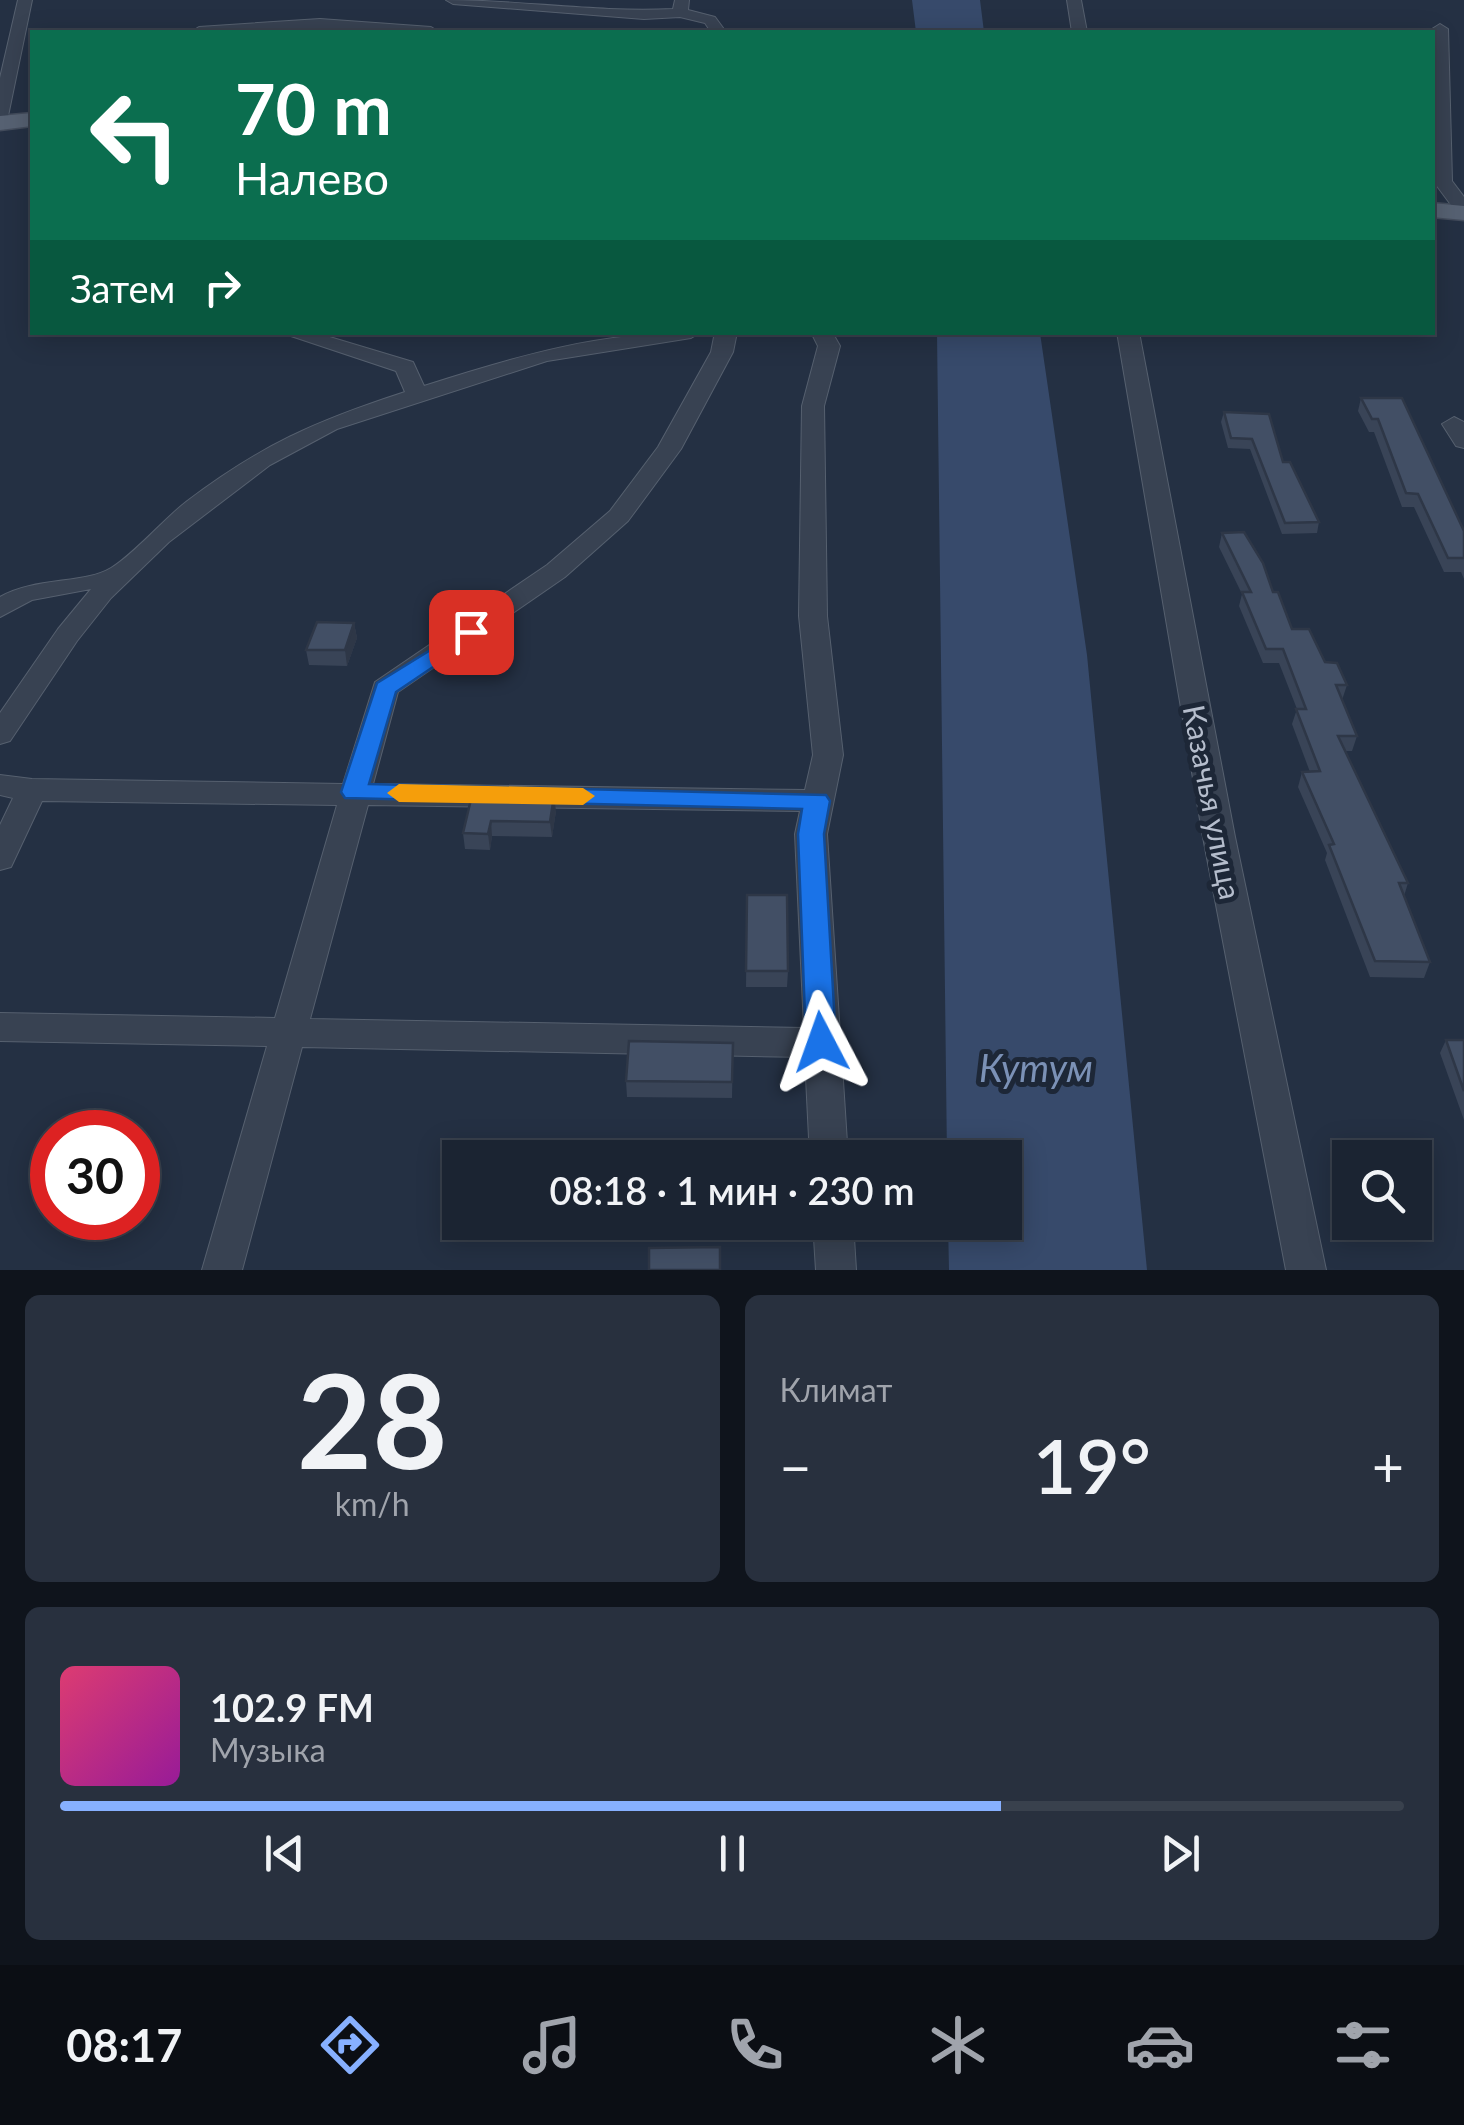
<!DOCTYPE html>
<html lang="ru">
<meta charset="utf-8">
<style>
body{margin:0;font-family:Lato,sans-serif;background:#28303e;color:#f1f3f6;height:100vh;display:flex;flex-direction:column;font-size:38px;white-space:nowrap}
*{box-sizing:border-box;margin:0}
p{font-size:32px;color:#a0a4ac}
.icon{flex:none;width:55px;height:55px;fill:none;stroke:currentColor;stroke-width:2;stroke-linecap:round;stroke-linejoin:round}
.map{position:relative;height:1270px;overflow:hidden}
.panel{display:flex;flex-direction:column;gap:25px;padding:25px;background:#0f141c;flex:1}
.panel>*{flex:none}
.top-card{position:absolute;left:30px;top:30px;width:1405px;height:305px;border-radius:0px;box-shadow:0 5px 25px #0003,0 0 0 2px #39414d;background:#0b6e4f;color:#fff;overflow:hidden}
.tools{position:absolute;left:1332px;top:1140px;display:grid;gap:20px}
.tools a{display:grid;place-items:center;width:100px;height:100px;border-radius:0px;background:#1b2432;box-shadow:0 5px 25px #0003,0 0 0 2px #39414d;font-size:50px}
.speed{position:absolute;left:30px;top:1110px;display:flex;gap:20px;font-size:50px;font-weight:700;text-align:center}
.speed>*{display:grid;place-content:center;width:130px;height:130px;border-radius:50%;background:#1b2432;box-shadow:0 5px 25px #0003,0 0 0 2px #39414d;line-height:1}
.speed .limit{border:15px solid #d22;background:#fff;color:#111}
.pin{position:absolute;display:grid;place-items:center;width:85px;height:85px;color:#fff;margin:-42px;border-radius:20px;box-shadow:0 5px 15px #0006}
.me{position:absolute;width:110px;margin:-55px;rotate:356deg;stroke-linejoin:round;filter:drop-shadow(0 0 8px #0008)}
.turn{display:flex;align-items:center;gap:35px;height:210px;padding:0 40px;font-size:45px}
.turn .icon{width:130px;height:130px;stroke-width:2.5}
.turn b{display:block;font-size:70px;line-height:85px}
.then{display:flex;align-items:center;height:95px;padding:0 40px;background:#0003;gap:20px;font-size:38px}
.big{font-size:75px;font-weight:600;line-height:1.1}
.panel .tile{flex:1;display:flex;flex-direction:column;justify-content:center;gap:15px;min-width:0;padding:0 35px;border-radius:15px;background:#28303e}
.panel .dial{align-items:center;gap:0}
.dial b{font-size:130px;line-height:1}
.song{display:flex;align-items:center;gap:30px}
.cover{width:120px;height:120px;border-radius:15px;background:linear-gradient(135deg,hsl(340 70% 55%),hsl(300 70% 35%))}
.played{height:10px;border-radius:5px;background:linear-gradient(90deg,#87b0ff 70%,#39414d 70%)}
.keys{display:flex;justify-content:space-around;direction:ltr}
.heat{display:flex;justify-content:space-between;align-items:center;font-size:55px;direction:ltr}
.panel .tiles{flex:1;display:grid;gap:25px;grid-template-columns:1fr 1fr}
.tile:last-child{grid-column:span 2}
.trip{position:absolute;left:442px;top:1140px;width:580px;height:100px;border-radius:0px;background:#1b2432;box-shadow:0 5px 25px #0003,0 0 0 2px #39414d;font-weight:600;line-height:100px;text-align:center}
.menu{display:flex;height:160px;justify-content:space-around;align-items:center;background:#0b0e14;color:#a0a4ac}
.menu .icon{width:70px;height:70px}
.menu .active{color:#87b0ff}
.menu b{font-size:45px;color:#f1f3f6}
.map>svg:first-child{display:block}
.water{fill:#374a6b}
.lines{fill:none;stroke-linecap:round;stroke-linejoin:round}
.minor-casing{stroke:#56606f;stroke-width:2}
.major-casing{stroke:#424b5b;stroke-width:3}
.minor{fill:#384252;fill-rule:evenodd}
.major{fill:#566172;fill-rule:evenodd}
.wall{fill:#394457}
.shaded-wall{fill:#2e3747}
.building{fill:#424f65;stroke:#2e3747;stroke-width:2.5}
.route{fill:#1a73e8;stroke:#114b97;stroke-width:2.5}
.slow{fill:#f59e0b}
.labels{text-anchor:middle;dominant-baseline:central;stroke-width:10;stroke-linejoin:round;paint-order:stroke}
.street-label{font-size:30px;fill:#b5bdcc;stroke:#1d2737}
.near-water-label{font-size:38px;font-style:italic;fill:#7b91b6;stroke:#1d2737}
</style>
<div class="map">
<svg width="1464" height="1270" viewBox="0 0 1464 1270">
<rect width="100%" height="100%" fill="#243043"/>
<path class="water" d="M 912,0 L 980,0 L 984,32 L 916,32 Z
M 937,333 L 1040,333 L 1087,655 L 1147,1270 L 949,1270 L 948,1223 L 1005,1222 L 1005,1158 L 947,1157 Z"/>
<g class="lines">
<defs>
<path id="minor" d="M 18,0 L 32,0 L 8,116 L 0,121 L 0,78 Z
M 446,0 C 521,0 598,13 673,9 L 675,0 L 689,0 L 688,10 L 715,17 L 726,32 L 711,32 L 705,23 L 680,17 L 644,19 L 453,4 Z
M 1067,0 L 1081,0 L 1087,32 L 1072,32 Z
M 320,19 L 431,27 L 439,32 L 320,29 L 191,32 L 199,27 Z
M 1440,24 L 1448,29 L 1452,181 L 1464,197 L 1464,215 L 1457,213 L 1434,182 L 1432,29 Z
M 279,332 L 313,332 L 413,362 L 424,386 C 521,355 599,332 701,332 L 691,338 L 547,361 L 337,429 L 270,465 L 169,542 L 111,598 L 77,641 L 10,741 L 0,744 L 0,713 L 58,629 L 91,589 L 32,600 L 0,617 L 0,597 C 34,577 85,584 111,568 C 132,556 164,519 186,502 C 261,445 316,421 405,392 L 396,371 Z
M 715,332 L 737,332 L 733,352 L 681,449 L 628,521 L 565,577 L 398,692 L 373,784 L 805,790 L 813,755 L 799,616 L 802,406 L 818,346 L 811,332 L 832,332 L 840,346 L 824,406 L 827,616 L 843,755 L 827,834 L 848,1158 L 810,1158 L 805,1057 L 302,1047 L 242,1270 L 202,1270 L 267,1046 L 0,1041 L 0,1013 L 275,1018 L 337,805 L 42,801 L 11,867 L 0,870 L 0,825 L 13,798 L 0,795 L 0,775 L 32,779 L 343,784 L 375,682 L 547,565 L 610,511 L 658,447 L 711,352 ZM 368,805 L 800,811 L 795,834 L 804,1028 L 310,1019 Z
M 1117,332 L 1139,332 L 1235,837 L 1326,1270 L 1286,1270 L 1203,837 Z
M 1454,417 L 1464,422 L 1464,448 L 1456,446 L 1442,424 Z
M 813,1222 L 853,1222 L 856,1270 L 816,1270 Z"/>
<path id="major" d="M 32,113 L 32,126 L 0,130 L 0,116 Z
M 1432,203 L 1464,206 L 1464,220 L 1432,217 Z"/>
</defs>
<use href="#minor" class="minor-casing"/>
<use href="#major" class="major-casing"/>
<use href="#minor" class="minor"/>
<use href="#major" class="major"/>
</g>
<path class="wall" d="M 1361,398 L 1464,531 L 1464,579 L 1461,572 L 1444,572 L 1414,507 L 1402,507 L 1374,432 L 1369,432 L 1358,411 Z
M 1224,412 L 1283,462 L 1319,522 L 1317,533 L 1282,534 L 1250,449 L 1228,448 L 1221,422 Z
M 1222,533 L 1273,592 L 1292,629 L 1347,685 L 1342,700 L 1357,736 L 1352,751 L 1345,751 L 1408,883 L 1404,896 L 1430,962 L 1424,978 L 1370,977 L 1325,860 L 1327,853 L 1298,787 L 1302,772 L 1310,772 L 1292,724 L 1297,709 L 1279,663 L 1263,663 L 1239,606 L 1242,594 L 1219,547 Z
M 354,623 L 357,638 L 347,666 L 309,665 L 306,650 Z
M 472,795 L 556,811 L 552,837 L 492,836 L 490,850 L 465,849 L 463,833 Z
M 747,895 L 788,971 L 787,987 L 746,987 Z
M 1446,1040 L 1464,1040 L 1464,1120 L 1440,1053 Z
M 733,1043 L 732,1098 L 627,1097 L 626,1081 Z"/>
<path class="shaded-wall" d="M 354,623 L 357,638 L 347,666 L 345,650 Z
M 554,796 L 556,811 L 552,837 L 550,822 Z
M 491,821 L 492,836 L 490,850 L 488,834 Z"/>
<path class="building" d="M 1361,398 L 1402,398 L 1464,531 L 1464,558 L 1448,558 L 1418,494 L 1406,493 L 1378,419 L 1372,419 Z
M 1224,412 L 1269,414 L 1283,462 L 1290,462 L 1319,522 L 1285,523 L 1252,439 L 1231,438 Z
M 1244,532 L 1263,563 L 1273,592 L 1278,592 L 1292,629 L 1309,629 L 1325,662 L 1337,663 L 1347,685 L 1336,685 L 1357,736 L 1338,736 L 1408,883 L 1399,883 L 1430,962 L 1375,961 L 1329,845 L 1334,844 L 1302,772 L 1320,771 L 1296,709 L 1306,709 L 1283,649 L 1266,649 L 1242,592 L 1251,592 L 1222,533 Z
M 317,622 L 354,623 L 345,650 L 306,650 Z
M 472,795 L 554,796 L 550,822 L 491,821 L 488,834 L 463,833 Z
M 747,895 L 787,895 L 788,971 L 746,971 Z
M 1446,1040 L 1464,1040 L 1464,1091 Z
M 629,1041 L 733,1043 L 732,1082 L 626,1081 Z
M 720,1247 L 720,1270 L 649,1270 L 649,1248 Z"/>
<path class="route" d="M 471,625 L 483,632 L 479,636 L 396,692 L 369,784 L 826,795 L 830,801 L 824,834 L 836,1042 L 832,1051 L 821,1054 L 811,1051 L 806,1042 L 798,834 L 802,809 L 345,798 L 341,792 L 377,683 Z"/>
<path class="slow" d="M 399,784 L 583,788 L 595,796 L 583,805 L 399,802 L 387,793 Z"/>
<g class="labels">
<g class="street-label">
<text transform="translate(1213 802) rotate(79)">Казачья улица</text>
</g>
<g class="near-water-label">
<text x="1036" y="1067">Кутум</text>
</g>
</g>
</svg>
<div class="tools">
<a><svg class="icon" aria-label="search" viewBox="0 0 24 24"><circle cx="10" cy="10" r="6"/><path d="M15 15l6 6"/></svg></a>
</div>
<div class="speed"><div class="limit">30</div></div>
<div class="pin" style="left:471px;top:632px;background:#d93025"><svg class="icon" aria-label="arrive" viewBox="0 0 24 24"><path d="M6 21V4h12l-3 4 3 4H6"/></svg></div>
<svg class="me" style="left:821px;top:1042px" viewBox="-20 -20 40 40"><path d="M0-17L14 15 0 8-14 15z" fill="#1a73e8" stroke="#fff" stroke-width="4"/></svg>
<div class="trip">08:18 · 1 мин · 230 m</div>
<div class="top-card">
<div class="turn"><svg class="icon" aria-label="left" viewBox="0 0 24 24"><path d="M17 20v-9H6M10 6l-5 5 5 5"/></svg><div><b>70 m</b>Налево</div></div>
<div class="then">Затем<svg class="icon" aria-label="right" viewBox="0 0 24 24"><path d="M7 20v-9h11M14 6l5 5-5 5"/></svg></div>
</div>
</div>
<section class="panel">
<div class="tiles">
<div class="tile dial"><b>28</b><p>km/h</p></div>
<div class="tile"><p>Климат</p>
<div class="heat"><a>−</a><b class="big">19°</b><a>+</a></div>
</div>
<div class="tile">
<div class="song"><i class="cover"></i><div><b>102.9 FM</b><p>Музыка</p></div></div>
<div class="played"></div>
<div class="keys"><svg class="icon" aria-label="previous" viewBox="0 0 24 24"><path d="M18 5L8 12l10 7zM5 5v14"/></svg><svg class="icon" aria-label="pause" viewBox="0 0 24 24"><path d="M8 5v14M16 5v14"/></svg><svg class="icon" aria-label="next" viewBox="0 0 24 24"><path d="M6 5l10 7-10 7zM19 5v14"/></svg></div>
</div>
</div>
</section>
<nav class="menu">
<b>08:17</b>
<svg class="icon active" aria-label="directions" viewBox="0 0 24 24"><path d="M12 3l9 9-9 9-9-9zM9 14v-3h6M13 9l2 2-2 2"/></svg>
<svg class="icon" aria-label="music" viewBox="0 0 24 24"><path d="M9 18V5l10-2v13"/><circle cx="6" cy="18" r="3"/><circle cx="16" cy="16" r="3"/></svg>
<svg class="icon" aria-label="phone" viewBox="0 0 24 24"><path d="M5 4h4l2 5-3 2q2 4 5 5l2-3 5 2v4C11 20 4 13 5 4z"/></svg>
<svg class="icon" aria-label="climate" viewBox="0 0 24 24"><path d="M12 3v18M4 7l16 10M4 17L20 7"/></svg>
<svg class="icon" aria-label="car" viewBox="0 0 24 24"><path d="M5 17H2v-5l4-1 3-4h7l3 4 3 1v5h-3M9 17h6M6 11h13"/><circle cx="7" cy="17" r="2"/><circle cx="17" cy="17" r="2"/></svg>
<svg class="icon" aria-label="filters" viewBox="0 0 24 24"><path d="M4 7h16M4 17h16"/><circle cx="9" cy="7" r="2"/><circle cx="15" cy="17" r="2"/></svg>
</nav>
